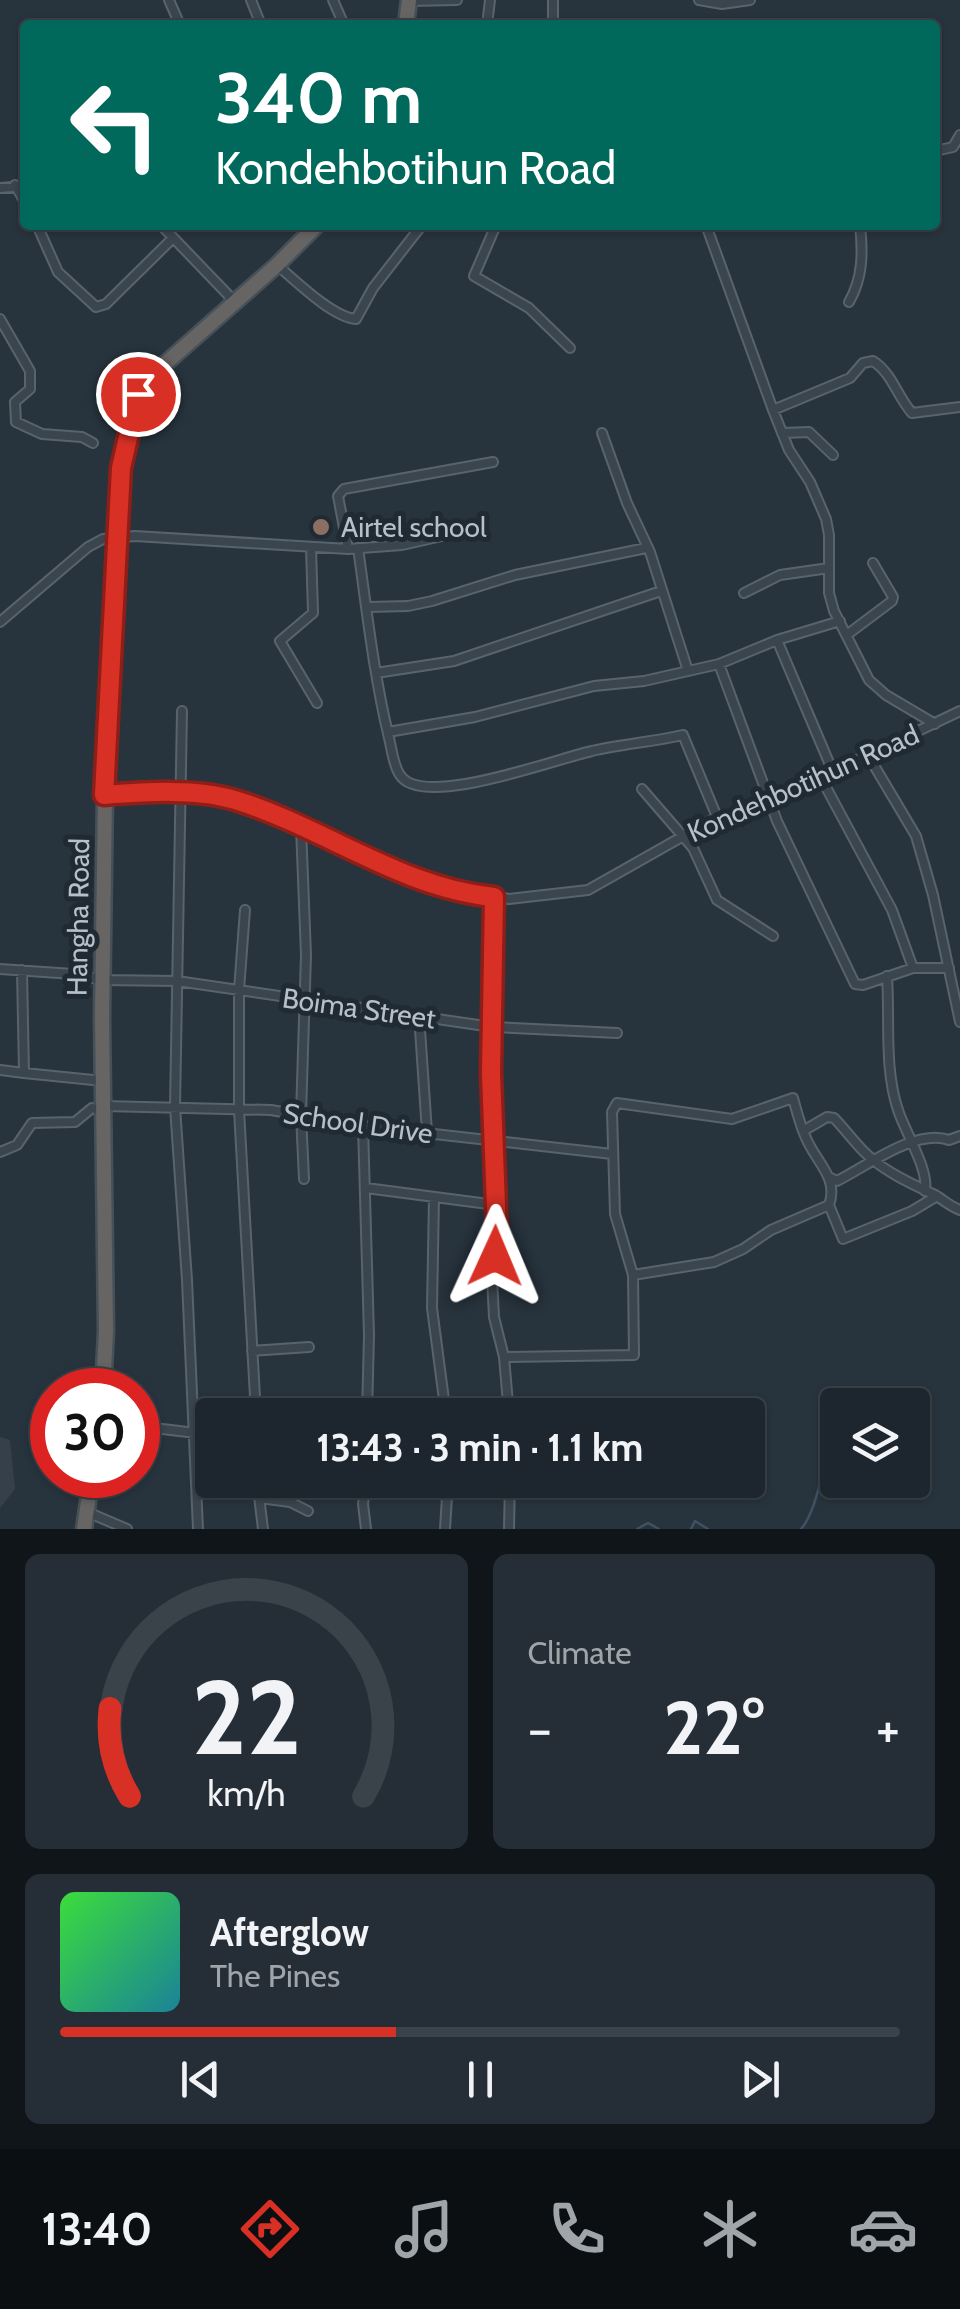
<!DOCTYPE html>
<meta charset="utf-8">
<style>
body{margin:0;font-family:Cabin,sans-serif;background:#252e36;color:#f1f3f6;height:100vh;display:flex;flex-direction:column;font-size:38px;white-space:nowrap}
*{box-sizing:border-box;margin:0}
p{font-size:32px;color:#a0a5aa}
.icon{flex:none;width:55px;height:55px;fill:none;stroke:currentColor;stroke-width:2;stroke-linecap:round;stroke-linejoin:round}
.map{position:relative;height:1529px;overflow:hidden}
.details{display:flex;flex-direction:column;gap:25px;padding:25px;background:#101519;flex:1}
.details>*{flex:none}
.hud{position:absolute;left:20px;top:20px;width:920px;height:210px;border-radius:10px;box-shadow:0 2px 8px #0004,0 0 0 2px #3b434a;background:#00695c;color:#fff;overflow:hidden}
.buttons{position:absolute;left:820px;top:1388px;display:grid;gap:20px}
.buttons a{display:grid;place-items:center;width:110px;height:110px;border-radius:10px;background:#1d262e;box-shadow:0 2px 8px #0004,0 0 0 2px #3b434a;font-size:50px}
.speed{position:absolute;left:30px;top:1368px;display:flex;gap:20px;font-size:50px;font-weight:700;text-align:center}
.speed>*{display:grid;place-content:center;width:130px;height:130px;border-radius:50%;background:#1d262e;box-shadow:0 2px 8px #0004,0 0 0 2px #3b434a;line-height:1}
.speed .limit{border:15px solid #d22;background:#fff;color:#111}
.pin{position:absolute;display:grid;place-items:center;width:85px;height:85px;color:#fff;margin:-42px;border:5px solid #fff;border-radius:50%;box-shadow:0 2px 10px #0007}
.me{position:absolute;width:110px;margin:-55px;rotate:1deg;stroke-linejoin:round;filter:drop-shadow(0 0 8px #0008)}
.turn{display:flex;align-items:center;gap:35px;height:210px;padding:0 30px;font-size:45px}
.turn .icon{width:130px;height:130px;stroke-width:2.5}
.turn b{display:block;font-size:70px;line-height:85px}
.big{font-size:75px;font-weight:700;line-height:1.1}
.details .widget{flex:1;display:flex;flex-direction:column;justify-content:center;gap:15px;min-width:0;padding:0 35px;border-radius:15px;background:#252e36}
.details .dial{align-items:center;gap:0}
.dial svg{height:260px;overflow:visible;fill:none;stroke:#3b434a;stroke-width:7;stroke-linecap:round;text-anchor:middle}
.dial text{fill:#f1f3f6;stroke:none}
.song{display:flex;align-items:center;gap:30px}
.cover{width:120px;height:120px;border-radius:15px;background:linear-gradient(135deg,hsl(120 70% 55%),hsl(190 70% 35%))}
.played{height:10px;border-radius:5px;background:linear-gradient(90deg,#d93025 40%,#3b434a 40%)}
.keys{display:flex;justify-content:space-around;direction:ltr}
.heat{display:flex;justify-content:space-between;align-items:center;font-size:55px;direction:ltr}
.details .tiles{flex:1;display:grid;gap:25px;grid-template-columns:1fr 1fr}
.widget:last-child{grid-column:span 2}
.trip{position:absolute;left:195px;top:1398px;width:570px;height:100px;border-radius:10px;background:#1d262e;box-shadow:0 2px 8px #0004,0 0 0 2px #3b434a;font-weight:700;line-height:100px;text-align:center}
.tab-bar{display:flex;height:160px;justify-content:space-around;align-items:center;background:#0c0f12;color:#a0a5aa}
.tab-bar .icon{width:70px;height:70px}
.tab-bar .selected{color:#d93025}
.tab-bar b{font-size:45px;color:#f1f3f6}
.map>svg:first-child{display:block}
.airport{fill:#35404a}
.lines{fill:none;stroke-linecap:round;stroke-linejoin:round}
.stream{stroke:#3f5264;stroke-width:2.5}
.minor-casing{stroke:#59636b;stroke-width:12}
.trunk-casing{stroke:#465058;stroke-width:19}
.minor{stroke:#3b454d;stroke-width:8}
.trunk{stroke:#666563;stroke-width:14}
.route-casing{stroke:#8d1f18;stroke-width:25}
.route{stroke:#d93025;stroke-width:18}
.education-dot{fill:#8d6e63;stroke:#202a32;stroke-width:4}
.labels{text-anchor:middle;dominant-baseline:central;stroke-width:10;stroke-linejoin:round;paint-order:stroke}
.poi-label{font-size:28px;fill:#b7c0c8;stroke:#202a32;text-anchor:start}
.street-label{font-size:28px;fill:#b7c0c8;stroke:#202a32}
</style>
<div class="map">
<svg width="960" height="1529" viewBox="0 0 960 1529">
<rect width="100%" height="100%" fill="#27333d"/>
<path class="airport" d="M 0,1437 L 10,1440 L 15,1489 L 0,1508 Z"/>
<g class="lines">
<path class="stream" d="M 637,1529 L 648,1523 L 659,1529
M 691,1529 L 695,1521 L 708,1529
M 801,1529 C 813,1515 819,1487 824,1468 L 838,1460"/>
<defs>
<path id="minor" d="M 169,0 L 180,25
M 251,0 L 261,25
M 333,0 L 344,25
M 553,0 L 553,25
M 699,0 L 722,4 L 750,0
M 409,1 L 457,0
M 487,25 L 490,0
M 935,151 L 953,147 L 960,135
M 15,185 L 25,202
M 0,188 L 25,186
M 37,225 L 58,272 L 96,307 L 106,304 L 173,238
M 161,225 L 235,302
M 496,225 L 474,276 L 529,308 L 570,348
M 706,225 L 773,410 L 789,450 L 810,482 L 826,519 L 829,535 L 829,593 L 834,611 L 869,680 L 886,695 L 935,724
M 277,265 C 296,281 332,317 356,319 L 373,288 L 422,225
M 849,302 C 863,278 863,252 860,225
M 0,319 L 30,371 L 30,389 L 15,402 L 16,422 L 42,434 L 82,437 L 93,443
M 773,410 L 850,378 L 863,363 L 873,361 C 892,373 897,396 912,413 L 960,407
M 602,433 L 627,503 L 650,552 L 688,671
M 782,433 L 809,432 L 833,455
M 311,547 L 313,613 L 280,641 L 317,703
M 358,548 C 367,612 374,676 389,738 C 392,750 393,765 400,775 C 422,810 558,758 592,751 C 622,744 652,742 683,735 L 717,817
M 348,549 L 338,496 L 344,489 L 493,462
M 744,593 L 780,575 L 829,568
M 368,607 L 408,606 L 432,601 L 515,575 L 646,548
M 0,622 L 88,547 L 103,539 L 135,536 L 348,549 L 402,545 L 464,531
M 848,634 L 892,601 L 893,597 L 873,563
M 777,640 L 833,772
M 719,664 L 777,821 L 855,984 L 863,985 L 913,968 L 949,968
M 376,673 L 454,661 L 661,591
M 182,711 L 175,1107 L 187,1280 L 198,1529
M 388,732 L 475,717 L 594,686 L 644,681 L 719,664 L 777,640 L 840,621
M 869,757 L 916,836 L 933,895 L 960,1022
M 821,778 L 892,910 L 913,968
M 642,789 L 693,848 L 717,900 L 773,936
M 105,795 L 181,793 L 236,800 L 441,887 L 509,899 L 588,890 L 717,817 L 746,813 L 960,711
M 301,827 L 306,955 L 301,1115 L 304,1179
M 494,897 L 491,1073 L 497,1233 L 492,1278 L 494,1317 L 504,1357 L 509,1415
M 245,910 L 239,990 L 239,1110 L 256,1415
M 0,969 L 73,974 L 103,980 L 177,981 L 492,1027 L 617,1033
M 887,976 C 890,1019 884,1069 898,1110 C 905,1132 929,1169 925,1191
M 419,1015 L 427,1132
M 0,1070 L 24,1073 L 22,970
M 24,1073 L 103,1081
M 104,1106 L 271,1110 L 363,1126 L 612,1154
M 363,1126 L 369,1335 L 367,1415
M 803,1131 L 827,1117 L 834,1118 C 847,1131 858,1148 872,1159 C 890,1174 912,1184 933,1194 C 943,1199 949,1206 960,1210
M 0,1152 L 17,1145 L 32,1123 L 75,1122 L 92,1108 L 104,1111
M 829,1177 L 837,1181 C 867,1166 916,1128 949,1140 L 960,1136
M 366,1188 L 496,1205
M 434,1197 L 432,1308 L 446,1415
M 633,1275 L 714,1262 L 743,1249 L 771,1230 L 829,1205
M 252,1351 L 309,1347
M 504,1357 L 634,1355 L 633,1275 L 615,1214 L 612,1112 L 617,1103 L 732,1119 L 793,1098 C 797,1112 800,1125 806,1138 C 816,1162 839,1178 829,1205 L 843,1239 L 912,1211 L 937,1196
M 138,1426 L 212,1435
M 257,1480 L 263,1529
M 366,1480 L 363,1504 L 366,1529
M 260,1498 L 290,1502 L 308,1511
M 87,1512 L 127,1529
M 445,1529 L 448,1480
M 509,1529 L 510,1480"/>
<path id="trunk" d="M 406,25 L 409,0
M 103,1390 L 106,1331 L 102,1017 L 105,795 L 121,468 L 132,407 L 149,378 L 277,265 L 317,225
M 84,1529 L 92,1475"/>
</defs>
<use href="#minor" class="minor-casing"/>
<use href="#trunk" class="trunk-casing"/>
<use href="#minor" class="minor"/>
<use href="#trunk" class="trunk"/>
</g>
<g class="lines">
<defs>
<path id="route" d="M 138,394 L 121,468 L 104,795 C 144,792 197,788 235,800 C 323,827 401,888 494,897 L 491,1073 L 497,1233 L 495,1256"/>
</defs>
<use href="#route" class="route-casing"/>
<use href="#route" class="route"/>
</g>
<circle class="education-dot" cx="321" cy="527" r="10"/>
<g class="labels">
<g class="poi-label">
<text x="341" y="527">Airtel school</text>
</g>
<g class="street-label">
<text transform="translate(803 783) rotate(-24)">Kondehbotihun Road</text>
<text transform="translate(78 917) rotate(-89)">Hangha Road</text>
<text transform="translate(359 1008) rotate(8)">Boima Street</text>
<text transform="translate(358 1123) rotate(8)">School Drive</text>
</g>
</g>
</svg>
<div class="buttons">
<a><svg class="icon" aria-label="layers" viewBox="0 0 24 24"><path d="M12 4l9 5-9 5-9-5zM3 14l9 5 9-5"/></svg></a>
</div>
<div class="speed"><div class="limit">30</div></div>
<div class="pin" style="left:138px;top:394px;background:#d93025"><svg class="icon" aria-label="arrive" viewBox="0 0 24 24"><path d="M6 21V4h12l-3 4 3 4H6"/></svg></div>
<svg class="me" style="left:495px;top:1256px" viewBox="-20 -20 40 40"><path d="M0-17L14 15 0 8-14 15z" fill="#d93025" stroke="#fff" stroke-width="4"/></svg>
<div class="trip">13:43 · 3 min · 1.1 km</div>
<div class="hud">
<div class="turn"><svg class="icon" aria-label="left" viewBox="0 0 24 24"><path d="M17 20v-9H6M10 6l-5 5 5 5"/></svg><div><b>340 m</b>Kondehbotihun Road</div></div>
</div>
</div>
<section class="details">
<div class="tiles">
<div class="widget dial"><svg viewBox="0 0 100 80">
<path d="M14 69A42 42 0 1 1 86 69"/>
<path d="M14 69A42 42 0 0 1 8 42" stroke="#d93025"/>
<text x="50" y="56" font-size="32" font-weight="700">22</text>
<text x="50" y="72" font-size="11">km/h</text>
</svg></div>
<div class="widget"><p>Climate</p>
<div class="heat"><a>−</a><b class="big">22°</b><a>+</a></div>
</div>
<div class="widget">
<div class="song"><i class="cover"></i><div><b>Afterglow</b><p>The Pines</p></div></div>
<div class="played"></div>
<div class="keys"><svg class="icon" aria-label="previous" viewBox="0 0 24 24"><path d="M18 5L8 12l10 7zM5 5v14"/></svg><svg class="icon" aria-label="pause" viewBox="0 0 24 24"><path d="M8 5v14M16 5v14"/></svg><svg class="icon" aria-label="next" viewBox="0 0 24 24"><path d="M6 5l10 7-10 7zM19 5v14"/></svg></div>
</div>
</div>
</section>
<nav class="tab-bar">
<b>13:40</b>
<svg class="icon selected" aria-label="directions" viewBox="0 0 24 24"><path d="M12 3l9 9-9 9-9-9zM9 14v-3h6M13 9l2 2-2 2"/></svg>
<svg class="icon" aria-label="music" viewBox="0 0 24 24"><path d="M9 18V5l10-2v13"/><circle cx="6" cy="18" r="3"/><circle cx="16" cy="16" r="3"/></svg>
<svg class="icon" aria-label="phone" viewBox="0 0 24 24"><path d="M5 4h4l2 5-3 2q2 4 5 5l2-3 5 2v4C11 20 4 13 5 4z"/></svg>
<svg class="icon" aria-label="climate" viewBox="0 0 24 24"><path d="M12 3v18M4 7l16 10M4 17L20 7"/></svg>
<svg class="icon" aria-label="car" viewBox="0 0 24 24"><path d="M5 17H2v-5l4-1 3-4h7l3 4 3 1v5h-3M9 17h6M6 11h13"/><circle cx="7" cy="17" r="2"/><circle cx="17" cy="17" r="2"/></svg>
</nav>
